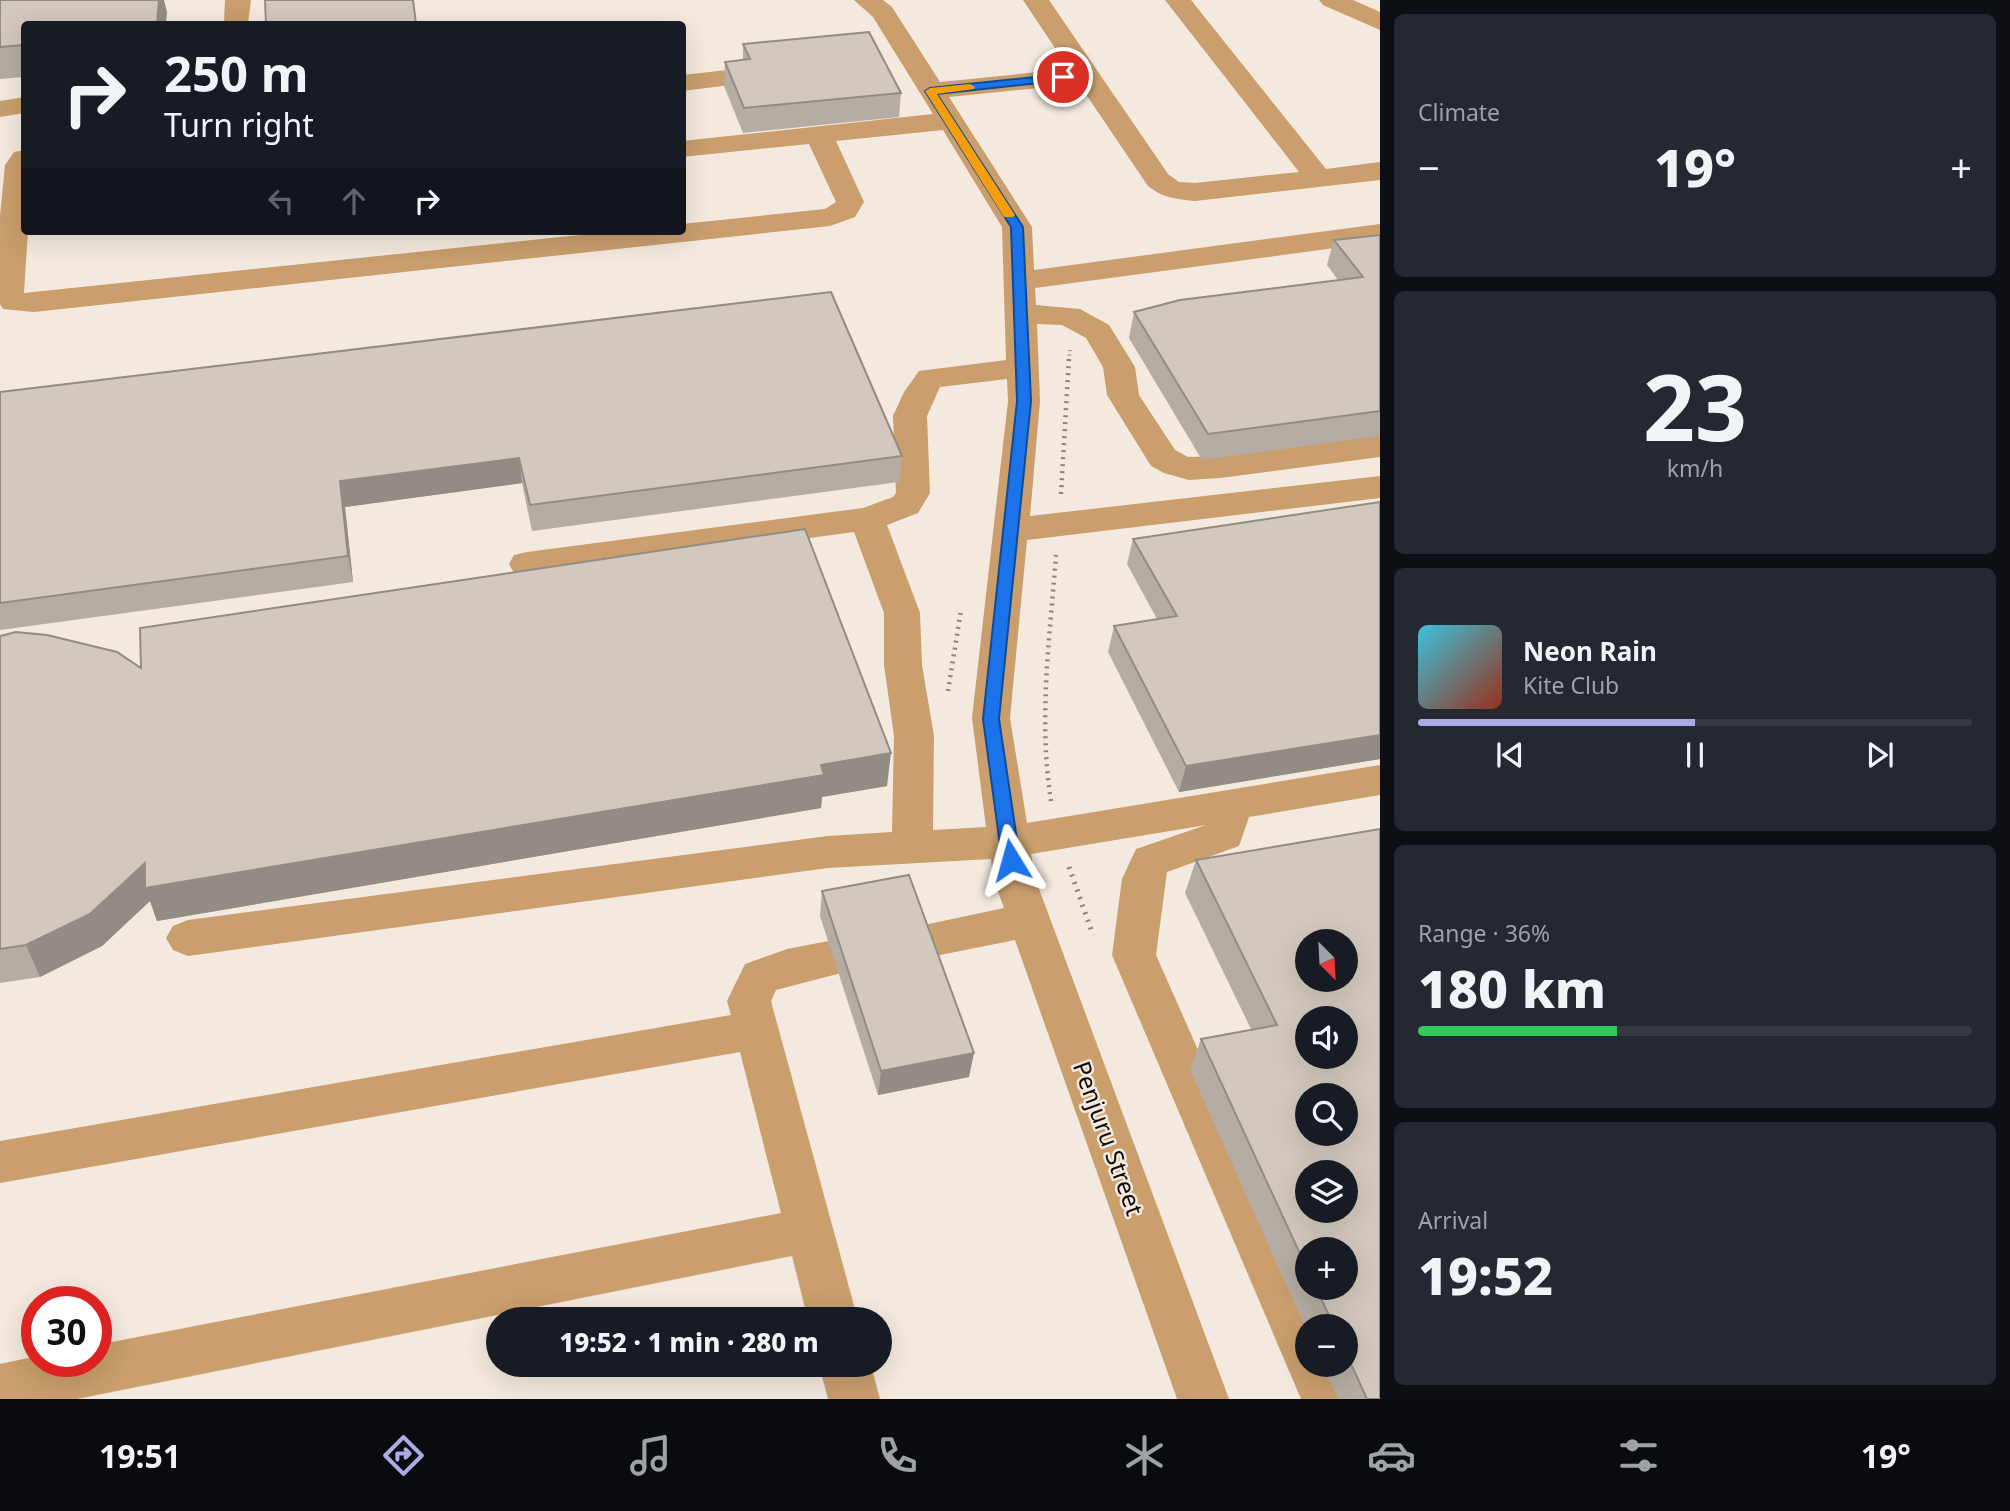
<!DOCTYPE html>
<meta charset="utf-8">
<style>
body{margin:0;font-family:"Noto Sans",sans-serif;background:#242831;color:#f1f3f6;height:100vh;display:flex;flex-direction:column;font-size:26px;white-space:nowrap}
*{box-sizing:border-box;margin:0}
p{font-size:23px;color:#9ea1a6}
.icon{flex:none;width:38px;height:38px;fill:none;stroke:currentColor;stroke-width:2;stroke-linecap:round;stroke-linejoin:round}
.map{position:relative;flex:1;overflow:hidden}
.details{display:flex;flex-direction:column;gap:14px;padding:14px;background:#0d0f14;width:630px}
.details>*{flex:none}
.guide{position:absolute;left:21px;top:21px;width:665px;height:214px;border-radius:7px;box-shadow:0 7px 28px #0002;background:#171b24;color:#f1f3f6;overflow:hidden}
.needle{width:46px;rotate:156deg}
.controls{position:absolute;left:1295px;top:929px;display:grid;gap:14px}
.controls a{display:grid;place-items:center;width:63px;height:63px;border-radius:50%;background:#171b24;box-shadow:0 7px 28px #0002;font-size:35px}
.speed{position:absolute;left:21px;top:1286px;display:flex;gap:14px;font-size:35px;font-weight:700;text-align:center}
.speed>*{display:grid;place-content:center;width:91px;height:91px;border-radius:50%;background:#171b24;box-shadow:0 7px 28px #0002;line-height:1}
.speed .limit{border:10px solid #d22;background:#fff;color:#111}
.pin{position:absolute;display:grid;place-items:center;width:60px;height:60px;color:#fff;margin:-30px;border:4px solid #fff;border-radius:50%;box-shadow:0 2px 7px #0007}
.me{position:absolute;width:77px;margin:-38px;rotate:352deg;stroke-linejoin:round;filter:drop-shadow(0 0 5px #0008)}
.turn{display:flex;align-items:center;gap:24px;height:147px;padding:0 28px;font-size:32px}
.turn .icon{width:91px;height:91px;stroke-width:2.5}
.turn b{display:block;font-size:49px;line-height:60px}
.lanes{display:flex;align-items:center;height:66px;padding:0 28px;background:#0003;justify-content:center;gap:35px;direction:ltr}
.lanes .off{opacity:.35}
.big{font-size:52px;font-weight:800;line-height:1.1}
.details .widget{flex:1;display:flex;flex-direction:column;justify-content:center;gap:10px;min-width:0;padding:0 24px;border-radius:10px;background:#242831}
.details .dial{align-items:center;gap:0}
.dial b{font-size:91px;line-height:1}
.song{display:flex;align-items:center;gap:21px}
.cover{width:84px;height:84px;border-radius:10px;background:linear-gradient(135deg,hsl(190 70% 55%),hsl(10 70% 35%))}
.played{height:7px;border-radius:4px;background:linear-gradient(90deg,#aaace3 50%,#363941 50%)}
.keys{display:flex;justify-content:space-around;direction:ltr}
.heat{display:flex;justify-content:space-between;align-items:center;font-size:38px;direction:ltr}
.charge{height:10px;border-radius:5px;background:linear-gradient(90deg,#34c759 36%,#363941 0)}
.trip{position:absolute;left:486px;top:1307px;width:406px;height:70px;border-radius:35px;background:#171b24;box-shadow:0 7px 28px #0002;font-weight:800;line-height:70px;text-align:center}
.tabs{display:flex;height:112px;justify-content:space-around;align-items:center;background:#090b0e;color:#9ea1a6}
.tabs .icon{width:49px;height:49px}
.tabs .current{color:#aaace3}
.tabs b{font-size:32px;color:#f1f3f6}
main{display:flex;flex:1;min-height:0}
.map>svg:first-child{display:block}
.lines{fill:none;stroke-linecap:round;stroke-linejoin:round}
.path-far2{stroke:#8b857d;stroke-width:3.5;stroke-dasharray:1 3.5;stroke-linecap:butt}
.path-far1{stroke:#8b857d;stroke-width:4.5;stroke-dasharray:2 5;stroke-linecap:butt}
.path{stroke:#8b857d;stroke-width:5;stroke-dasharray:2 6;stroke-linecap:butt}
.minor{fill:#ca9e6d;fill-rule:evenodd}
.wall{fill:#b5aca3;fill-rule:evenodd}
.shaded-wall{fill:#938c84}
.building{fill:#d2c8bd;stroke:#938c84;stroke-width:2;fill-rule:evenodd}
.route{fill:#1a73e8;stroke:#114b97;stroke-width:2}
.slow{fill:#f59e0b}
.labels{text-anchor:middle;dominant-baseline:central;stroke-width:5;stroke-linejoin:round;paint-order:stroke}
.near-street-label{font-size:24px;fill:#0e0b08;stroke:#f3e9de}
</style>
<main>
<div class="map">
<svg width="1380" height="1399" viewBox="0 0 1380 1399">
<rect width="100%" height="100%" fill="#f3e9de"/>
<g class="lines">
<path class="path-far2" d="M 1069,360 L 1070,349"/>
<path class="path-far1" d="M 1061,494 L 1069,358
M 948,691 L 961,610
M 1051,801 C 1038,719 1050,637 1056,555"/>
<path class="path" d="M 1069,867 L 1093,935"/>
<path class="minor" d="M 225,0 L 251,0 L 248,24 L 224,24 Z
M 854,0 L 883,0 L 892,7 L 940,82 L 1069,69 L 1023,0 L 1049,0 L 1168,174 L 1179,182 L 1195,183 L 1299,172 L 1165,0 L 1191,0 L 1326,169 L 1380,162 L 1380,180 L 1195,201 C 1176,199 1163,198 1148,186 L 1079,84 L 949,97 L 1032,227 L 1034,270 L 1380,224 L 1380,242 L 1035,288 L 1036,305 L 1080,309 L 1109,325 L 1135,367 L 1139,395 L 1175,450 L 1188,457 L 1220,456 L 1380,435 L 1380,457 L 1220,478 L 1189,480 L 1164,473 L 1151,466 L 1107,395 L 1103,367 L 1086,338 L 1062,325 L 1037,324 L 1040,401 L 1030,516 L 1380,476 L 1380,498 L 1027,540 L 1010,718 L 1027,823 L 1380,765 L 1380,795 L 1249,817 L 1239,846 L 1167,872 L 1156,955 L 1320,1326 L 1307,1326 L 1307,1365 L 1338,1365 L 1353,1399 L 1301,1399 L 1112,955 L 1122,879 L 1136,849 L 1206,825 L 1031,854 L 1035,878 L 1229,1399 L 1177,1399 L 1015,940 L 920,959 L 905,953 L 898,941 L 905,929 L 1004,908 L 993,878 L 991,859 L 828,868 L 188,956 L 173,950 L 166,938 L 173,926 L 188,920 L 828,836 L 892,832 L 894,736 L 884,665 L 884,613 L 854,532 L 527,576 L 514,573 L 509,564 L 514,555 L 527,552 L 863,508 L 893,497 L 896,493 L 893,416 L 904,392 L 919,371 L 1006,360 L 1002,227 L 943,130 L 836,141 L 864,202 L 855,217 L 830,226 L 34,312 L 3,309 L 0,304 L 0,216 L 5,165 L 14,152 L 24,150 L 24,231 L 28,231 L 24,293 L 618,231 L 682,231 L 682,224 L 825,209 L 836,202 L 809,144 L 682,157 L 682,141 L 933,114 L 873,17 ZM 1007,379 L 1008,401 L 972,718 L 986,827 L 933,830 L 934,736 L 922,665 L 920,613 L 887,525 L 918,513 L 930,493 L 927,416 L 940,387 Z
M 1319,0 L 1353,0 L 1380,12 L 1380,30 L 1323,5 Z
M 746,68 L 755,70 L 759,76 L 755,82 L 682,91 L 682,75 Z
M 24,97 L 24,113 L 0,117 L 0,101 Z
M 834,940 L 849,945 L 856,958 L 849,971 L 776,990 L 771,1001 L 858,1320 L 808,1320 L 792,1256 L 77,1399 L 0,1399 L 0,1364 L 37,1356 L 37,1362 L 96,1362 L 96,1345 L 781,1213 L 740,1052 L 0,1183 L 0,1141 L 731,1015 L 727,1001 L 745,964 L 787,949 Z
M 819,1365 L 871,1365 L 880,1399 L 828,1399 Z"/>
</g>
<path class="wall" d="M 0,0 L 167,12 L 24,24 L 24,77 L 0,79 Z
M 743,44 L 901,93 L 899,117 L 743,133 L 724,86 L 725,62 L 743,60 Z
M 1380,235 L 1380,436 L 1202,460 L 1129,338 L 1134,312 L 1338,280 L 1327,265 L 1334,240 Z
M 0,392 L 902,456 L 899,482 L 532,531 L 522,483 L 345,507 L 353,582 L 0,630 Z
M 1133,539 L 1380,759 L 1179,792 L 1108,652 L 1114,626 L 1157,619 L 1127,564 Z
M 0,636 L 141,668 L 887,786 L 822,797 L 821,808 L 157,921 L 150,901 L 102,946 L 40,977 L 0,983 Z
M 1380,829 L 1380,1399 L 1338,1399 L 1322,1365 L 1346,1365 L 1346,1326 L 1307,1326 L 1307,1331 L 1190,1070 L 1201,1039 L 1251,1029 L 1185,893 L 1196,860 ZM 1307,1250 L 1346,1288 L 1307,1288 Z
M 822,891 L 969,1077 L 878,1095 L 820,916 Z"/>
<path class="shaded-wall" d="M 159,0 L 164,0 L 167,12 L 166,24 L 157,24 Z
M 519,458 L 522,483 L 345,507 L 353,582 L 348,556 L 340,481 Z
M 1380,735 L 1380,759 L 1179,792 L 1186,766 Z
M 891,753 L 887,786 L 822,797 L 821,808 L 157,921 L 150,901 L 102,946 L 40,977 L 26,945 L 145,863 L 821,765 Z
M 974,1053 L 969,1077 L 878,1095 L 881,1071 Z"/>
<path class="building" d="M 0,0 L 159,0 L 157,24 L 24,24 L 24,45 L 0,47 Z
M 265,0 L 413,0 L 416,24 L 266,24 Z
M 869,32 L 901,93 L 744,108 L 725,62 L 750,59 L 743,44 Z
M 1380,235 L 1380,411 L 1208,434 L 1134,312 L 1180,300 L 1363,277 L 1334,240 Z
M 831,292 L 902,456 L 530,505 L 519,458 L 340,481 L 348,556 L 0,603 L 0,392 Z
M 1380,502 L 1380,735 L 1186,766 L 1114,626 L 1177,616 L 1133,539 Z
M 805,529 L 891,753 L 821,765 L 824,775 L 145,888 L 145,863 L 90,914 L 26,945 L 0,949 L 0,636 L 16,632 L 47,635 L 117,652 L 141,668 L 140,628 Z
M 1380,829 L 1380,1399 L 1367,1399 L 1346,1353 L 1346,1326 L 1334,1326 L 1316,1288 L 1346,1288 L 1346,1250 L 1307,1250 L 1307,1269 L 1201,1039 L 1277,1025 L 1196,860 ZM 1307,942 L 1346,942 L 1346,980 L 1307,980 ZM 1307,1018 L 1346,1018 L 1346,1057 L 1307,1057 ZM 1307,1096 L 1346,1096 L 1346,1134 L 1307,1134 ZM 1307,1172 L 1346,1172 L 1346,1211 L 1307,1211 Z
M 909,875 L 974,1053 L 881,1071 L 822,891 Z"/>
<path class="route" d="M 1063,74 L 1067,75 L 1067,80 L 937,94 L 1023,227 L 1031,401 L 999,719 L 1020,860 L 1017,865 L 1005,865 L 1002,860 L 983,719 L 1017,401 L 1011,227 L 925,91 L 930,88 Z"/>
<path class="slow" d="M 970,84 L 975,87 L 974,89 L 937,94 L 1015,215 L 1013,217 L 1004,217 L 925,91 L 930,88 Z"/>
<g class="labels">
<g class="near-street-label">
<text transform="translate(1109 1138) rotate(70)">Penjuru Street</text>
</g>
</g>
</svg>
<div class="controls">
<a><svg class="needle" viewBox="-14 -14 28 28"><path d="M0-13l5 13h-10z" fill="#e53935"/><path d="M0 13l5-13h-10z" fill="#9ea1a6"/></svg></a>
<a><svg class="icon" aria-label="sound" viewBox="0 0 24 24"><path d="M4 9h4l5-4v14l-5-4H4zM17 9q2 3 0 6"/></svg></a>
<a><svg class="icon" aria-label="search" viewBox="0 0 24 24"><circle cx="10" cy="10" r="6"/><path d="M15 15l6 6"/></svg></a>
<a><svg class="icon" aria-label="layers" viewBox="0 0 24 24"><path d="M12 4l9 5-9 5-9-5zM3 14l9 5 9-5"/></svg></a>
<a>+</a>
<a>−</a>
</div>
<div class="speed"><div class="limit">30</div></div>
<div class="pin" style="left:1063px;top:77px;background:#d93025"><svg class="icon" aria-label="arrive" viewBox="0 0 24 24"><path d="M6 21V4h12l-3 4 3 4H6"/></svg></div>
<svg class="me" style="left:1011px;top:860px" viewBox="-20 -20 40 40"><path d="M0-17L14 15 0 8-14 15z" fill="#1a73e8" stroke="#fff" stroke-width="4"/></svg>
<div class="trip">19:52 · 1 min · 280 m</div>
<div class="guide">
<div class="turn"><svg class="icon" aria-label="right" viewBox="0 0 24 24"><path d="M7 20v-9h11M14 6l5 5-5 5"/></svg><div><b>250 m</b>Turn right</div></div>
<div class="lanes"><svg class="icon off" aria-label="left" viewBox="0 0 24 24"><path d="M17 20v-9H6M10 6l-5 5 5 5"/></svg><svg class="icon off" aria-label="ahead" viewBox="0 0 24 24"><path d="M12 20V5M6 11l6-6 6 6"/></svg><svg class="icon" aria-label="right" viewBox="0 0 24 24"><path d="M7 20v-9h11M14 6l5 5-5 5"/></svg></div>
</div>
</div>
<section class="details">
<div class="widget"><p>Climate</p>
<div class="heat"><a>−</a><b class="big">19°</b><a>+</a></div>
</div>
<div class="widget dial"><b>23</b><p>km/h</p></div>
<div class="widget">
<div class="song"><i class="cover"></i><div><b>Neon Rain</b><p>Kite Club</p></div></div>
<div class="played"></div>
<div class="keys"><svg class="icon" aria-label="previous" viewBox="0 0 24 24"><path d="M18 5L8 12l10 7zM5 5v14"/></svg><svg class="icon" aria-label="pause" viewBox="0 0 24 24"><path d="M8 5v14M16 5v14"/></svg><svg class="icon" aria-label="next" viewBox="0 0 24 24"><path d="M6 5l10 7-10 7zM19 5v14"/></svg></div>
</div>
<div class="widget"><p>Range · 36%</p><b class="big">180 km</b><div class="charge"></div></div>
<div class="widget"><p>Arrival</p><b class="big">19:52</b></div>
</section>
</main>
<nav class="tabs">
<b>19:51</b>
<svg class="icon current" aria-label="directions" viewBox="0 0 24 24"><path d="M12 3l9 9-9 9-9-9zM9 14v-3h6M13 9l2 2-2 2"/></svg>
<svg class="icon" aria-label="music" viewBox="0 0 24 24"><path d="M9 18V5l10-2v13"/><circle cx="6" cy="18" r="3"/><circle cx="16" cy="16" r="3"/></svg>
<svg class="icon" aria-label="phone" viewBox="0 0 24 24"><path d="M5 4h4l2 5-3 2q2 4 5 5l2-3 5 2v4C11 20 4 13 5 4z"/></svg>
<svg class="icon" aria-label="climate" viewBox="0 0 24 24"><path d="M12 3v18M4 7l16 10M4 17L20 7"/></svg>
<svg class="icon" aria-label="car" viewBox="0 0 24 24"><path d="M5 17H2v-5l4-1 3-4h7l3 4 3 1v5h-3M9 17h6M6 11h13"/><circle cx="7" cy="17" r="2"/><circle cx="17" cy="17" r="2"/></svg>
<svg class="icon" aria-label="filters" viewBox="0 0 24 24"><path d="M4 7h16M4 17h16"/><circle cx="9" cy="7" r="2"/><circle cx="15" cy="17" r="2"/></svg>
<b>19°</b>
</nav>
